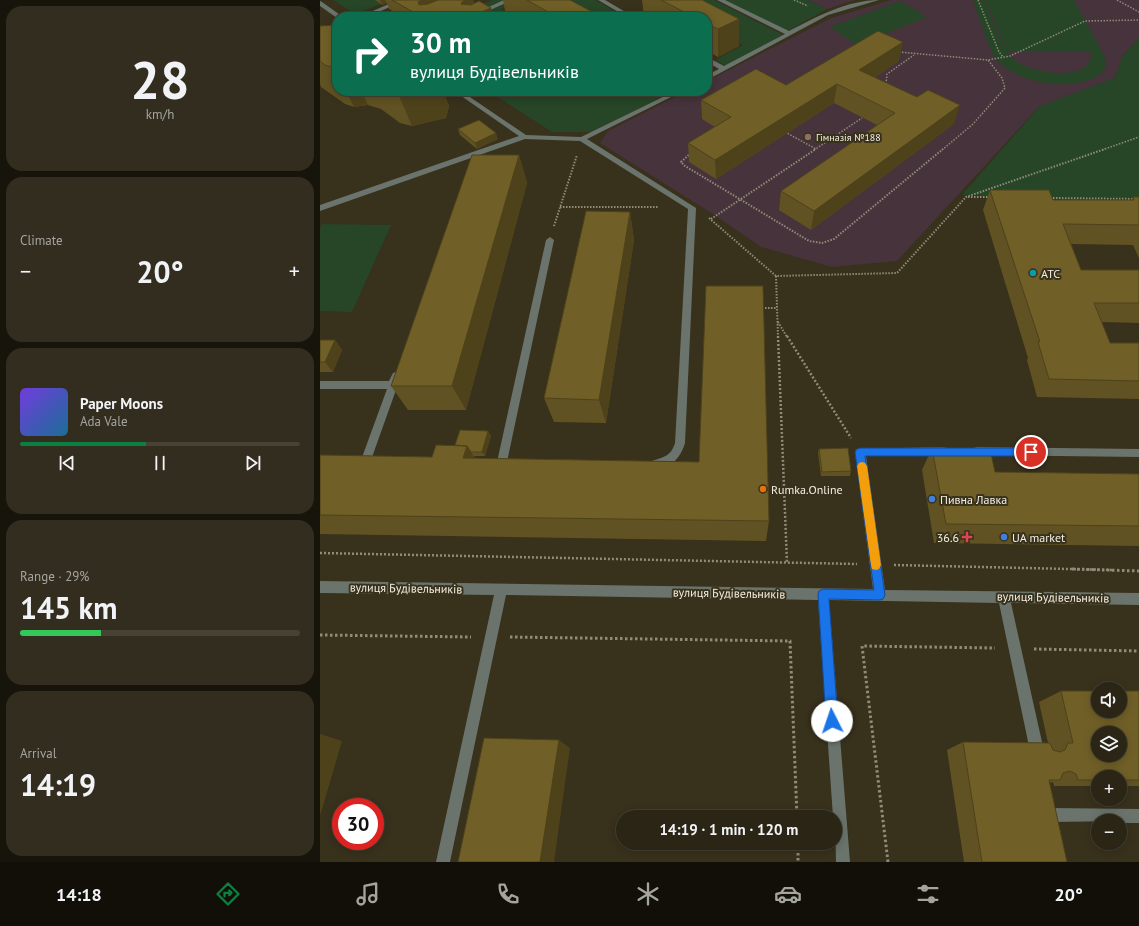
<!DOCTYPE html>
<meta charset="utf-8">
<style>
body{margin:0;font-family:"PT Sans",sans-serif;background:#322d1e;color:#f1f3f6;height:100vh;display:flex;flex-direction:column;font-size:15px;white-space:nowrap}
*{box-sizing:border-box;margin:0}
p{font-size:13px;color:#a5a5a0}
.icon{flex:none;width:22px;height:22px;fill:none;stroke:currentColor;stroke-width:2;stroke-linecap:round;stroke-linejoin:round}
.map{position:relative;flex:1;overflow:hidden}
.drawer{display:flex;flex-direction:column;gap:6px;padding:6px;background:#17140c;width:320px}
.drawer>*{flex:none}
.hud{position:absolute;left:12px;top:12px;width:380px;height:84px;border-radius:16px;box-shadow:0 2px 10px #0003,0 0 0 1px #464234;background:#0b6e4f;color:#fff;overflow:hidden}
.tools{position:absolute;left:771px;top:682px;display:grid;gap:8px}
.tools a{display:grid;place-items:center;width:36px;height:36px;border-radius:50%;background:#2a2515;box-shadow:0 2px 10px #0003,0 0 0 1px #464234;font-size:20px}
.speed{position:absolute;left:12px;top:798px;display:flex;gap:8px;font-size:20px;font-weight:700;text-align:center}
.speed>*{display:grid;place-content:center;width:52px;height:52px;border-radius:50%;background:#2a2515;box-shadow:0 2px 10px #0003,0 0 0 1px #464234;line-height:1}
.speed .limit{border:6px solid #d22;background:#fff;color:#111}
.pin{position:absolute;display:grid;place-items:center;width:34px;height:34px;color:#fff;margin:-17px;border:2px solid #fff;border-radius:50%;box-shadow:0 1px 4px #0007}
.me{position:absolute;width:44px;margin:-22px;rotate:356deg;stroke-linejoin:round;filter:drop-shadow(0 0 3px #0008)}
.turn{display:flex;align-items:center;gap:14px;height:84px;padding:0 12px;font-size:18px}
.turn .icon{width:52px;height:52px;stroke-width:2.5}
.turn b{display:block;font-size:28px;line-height:34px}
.big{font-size:30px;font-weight:600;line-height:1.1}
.drawer .widget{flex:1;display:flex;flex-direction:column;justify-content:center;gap:6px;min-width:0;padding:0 14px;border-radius:16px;background:#322d1e}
.drawer .dial{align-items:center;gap:0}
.dial b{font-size:52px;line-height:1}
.song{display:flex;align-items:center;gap:12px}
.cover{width:48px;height:48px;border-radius:6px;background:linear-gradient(135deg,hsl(260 70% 55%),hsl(200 70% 35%))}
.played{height:4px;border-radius:2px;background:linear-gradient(90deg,#0b8043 45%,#464234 45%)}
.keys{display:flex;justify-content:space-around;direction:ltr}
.heat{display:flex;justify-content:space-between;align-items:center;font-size:22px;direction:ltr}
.charge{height:6px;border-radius:3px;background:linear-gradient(90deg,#34c759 29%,#464234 0)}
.trip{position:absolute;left:296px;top:810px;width:226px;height:40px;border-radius:20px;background:#2a2515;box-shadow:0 2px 10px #0003,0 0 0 1px #464234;font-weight:600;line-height:40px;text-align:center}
.menu{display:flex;height:64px;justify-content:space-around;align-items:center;background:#110f08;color:#a5a5a0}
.menu .icon{width:28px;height:28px}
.menu .active{color:#0b8043}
.menu b{font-size:18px;color:#f1f3f6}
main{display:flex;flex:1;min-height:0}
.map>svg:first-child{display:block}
.education{fill:#46333b}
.green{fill:#264627}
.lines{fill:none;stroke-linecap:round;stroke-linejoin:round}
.path-far3{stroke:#908b7a;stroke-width:1.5;stroke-dasharray:1.5 1.5;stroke-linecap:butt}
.path-far2{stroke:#908b7a;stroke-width:2;stroke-dasharray:1.5 1.5;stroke-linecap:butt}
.path-far1{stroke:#908b7a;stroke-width:2.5;stroke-dasharray:2 2;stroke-linecap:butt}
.path{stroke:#908b7a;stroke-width:3;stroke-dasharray:2.5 2.5;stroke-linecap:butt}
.minor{fill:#6a746c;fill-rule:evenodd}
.wall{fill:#605222}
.shaded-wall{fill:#4e421b}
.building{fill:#705f27;stroke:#4e421b;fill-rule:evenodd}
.route{fill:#1a73e8;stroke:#114b97}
.slow{fill:#f59e0b}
.education-dot{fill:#8d6e63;stroke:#38311c;stroke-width:1.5}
.culture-dot{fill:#0f9aa8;stroke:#38311c;stroke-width:1.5}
.food-dot{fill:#e8710a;stroke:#38311c;stroke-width:1.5}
.shop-dot{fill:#3f7fe0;stroke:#38311c;stroke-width:1.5}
.health-dot{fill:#e0444e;stroke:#38311c;stroke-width:1.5}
.labels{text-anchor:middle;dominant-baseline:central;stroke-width:4;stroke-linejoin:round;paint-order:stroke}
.far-poi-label{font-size:10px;fill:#f3efe2;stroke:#38311c;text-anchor:start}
.poi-label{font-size:12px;fill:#f3efe2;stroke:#38311c;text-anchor:start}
.street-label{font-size:12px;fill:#f3efe2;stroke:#38311c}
</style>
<main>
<section class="drawer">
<div class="widget dial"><b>28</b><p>km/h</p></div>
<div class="widget"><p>Climate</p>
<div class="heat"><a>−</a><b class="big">20°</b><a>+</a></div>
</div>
<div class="widget">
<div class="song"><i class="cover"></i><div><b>Paper Moons</b><p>Ada Vale</p></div></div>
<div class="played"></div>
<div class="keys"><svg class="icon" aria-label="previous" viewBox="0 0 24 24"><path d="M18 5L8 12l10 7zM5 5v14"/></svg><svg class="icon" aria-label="pause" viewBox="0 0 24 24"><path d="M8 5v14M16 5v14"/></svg><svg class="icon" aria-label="next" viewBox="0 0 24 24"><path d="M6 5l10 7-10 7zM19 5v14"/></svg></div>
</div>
<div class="widget"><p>Range · 29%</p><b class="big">145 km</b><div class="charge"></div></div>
<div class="widget"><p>Arrival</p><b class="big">14:19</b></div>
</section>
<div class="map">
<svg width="819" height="862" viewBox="0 0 819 862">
<rect width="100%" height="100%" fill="#38311c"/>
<path class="education" d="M 488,0 L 535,0 L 507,9 Z
M 571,0 L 819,0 L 819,38 L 802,57 L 795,78 L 719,107 L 577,261 L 512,267 L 441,247 L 396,216 L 280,143 L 288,131 L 367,91 L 387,91 L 387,81 L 511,18 Z"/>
<path class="green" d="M 13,0 L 71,0 L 35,14 Z
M 172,0 L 202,0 L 181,9 L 193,17 L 166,17 L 152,9 Z
M 250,0 L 275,0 L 305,17 L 256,17 Z
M 338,0 L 394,0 L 463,35 L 406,66 L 395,60 L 423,45 L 387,26 L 387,17 Z
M 405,0 L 488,0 L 507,9 L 467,31 Z
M 653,0 L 665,0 C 671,15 681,47 692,58 C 707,73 773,85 771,52 L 687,52 L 666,0 L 754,0 L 786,59 C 786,61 786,65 785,68 C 783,74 774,78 768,80 C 740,90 698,82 677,60 C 670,53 657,12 653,0 Z
M 580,1 L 607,17 L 537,45 L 510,27 Z
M 819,38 L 819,203 L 642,195 L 720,106 L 795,78 L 802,57 Z
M 168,91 L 315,91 L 326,97 L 337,91 L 353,91 L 272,132 L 232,132 Z
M 2,224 L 71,225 L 32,312 L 0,311 L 0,228 Z"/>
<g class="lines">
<path class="path-far3" d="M 474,0 L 488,6
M 658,0 L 679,52 L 683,57
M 797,0 L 819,12
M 579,52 L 668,60 L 690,56 L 765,21 L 819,20
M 566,84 L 567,74 L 594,55
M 465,132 L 496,149
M 494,150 L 542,118
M 622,150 L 653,124 L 685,88 L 682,78 L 668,60
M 782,150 L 819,137"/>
<path class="path-far2" d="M 371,153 L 361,162 L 365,166 L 489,241 L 502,243 L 514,239 L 623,149
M 648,197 L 671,197
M 730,198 L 819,199
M 240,207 L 339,207
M 389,218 L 456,276 L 577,273 L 646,197 L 785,149
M 391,219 L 496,149
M 234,226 L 257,155
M 456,276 L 458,337
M 442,308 L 457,308
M 458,322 L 467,337"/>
<path class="path-far1" d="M 458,336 L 467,563
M 467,336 L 531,438
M 0,553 L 537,564
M 574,565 L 793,570"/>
<path class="path" d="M 752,569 L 819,571
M 0,635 L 151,637
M 190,637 L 470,641 L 477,817
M 714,649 L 819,651
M 478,843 L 478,862
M 568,862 L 542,646 L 675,648"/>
<path class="minor" d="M 78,0 L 86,0 L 47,17 L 39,17 Z
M 184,0 L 192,0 L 155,17 L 147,17 Z
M 278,0 L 285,0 L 314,17 L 307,17 Z
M 397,0 L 405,0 L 469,31 C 496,17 528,0 559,0 L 508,15 L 387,80 L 387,75 L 399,69 L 387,62 L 387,57 L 404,66 L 465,34 Z
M 0,1 L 2,2 L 23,17 L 17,18 L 0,6 Z
M 134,91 L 141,91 L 206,135 L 261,137 L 355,91 L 363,91 L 267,139 L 376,208 L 365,443 C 361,457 349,473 332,467 L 331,464 L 332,461 C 344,457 351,456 355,443 L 368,209 L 260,141 L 205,139 L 0,211 L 0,205 L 199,136 Z
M 230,237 L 234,240 L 187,462 L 186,465 L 182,466 L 178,465 L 177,462 L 226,240 Z
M 76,372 L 79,373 L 81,376 L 51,460 L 50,463 L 46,464 L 42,463 L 41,460 L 67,389 L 0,389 L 0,381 L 69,381 L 73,373 Z
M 623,447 L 627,448 L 628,451 L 627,454 L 623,455 L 546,456 L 565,590 L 819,593 L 819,605 L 691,603 L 724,751 L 722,756 L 717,758 L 712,756 L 710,751 L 679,603 L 509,600 L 530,862 L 516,862 L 515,817 L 513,817 L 498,600 L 186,595 L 130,862 L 116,862 L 174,595 L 0,593 L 0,581 L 553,589 L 535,452 L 536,449 Z
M 657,447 L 819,449 L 819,457 L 657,455 L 653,454 L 652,451 L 653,448 Z
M 732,808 L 819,809 L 819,823 L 800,823 L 800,821 L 732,822 L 727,820 L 725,815 L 727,810 Z"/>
</g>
<path class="wall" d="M 55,0 L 153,0 L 154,3 L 171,8 L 173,17 L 83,17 L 69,9 L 67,3 L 62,5 Z
M 183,0 L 250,0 L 282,17 L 196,17 L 185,11 Z
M 322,0 L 382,0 L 419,19 L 419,46 L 398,57 L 387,51 L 387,17 L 325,17 L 324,16 Z
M 17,25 L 17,91 L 123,91 L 129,106 L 126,118 L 92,126 L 80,123 L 61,109 L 48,105 L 34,107 L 25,104 L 1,87 L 0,84 L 0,26 Z
M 579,61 L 555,77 L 634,124 L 491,230 L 459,210 L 461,191 L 557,125 L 514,103 L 396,179 L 369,162 L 368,143 L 395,127 L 382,119 L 381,100 L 466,85 Z
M 138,129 L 178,139 L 157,149 L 140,135 Z
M 199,155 L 207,183 L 146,410 L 88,410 L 71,386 Z
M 670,190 L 733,200 L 811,200 L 813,197 L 819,197 L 819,258 L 813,245 L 751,244 L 761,270 L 819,270 L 819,323 L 782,322 L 790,343 L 819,343 L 819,399 L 717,397 L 707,360 L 708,358 L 663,210 Z
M 310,212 L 314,240 L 286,423 L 234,422 L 224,398 Z
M 0,340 L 15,340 L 22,350 L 13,372 L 0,372 Z
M 168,431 L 171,436 L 165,456 L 154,456 L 155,458 L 379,462 L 449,521 L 446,541 L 0,534 L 0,455 L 112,457 L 135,445 Z
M 612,448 L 675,472 L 819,474 L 819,546 L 614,543 L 602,470 Z
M 499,449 L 531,471 L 530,476 L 501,476 L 498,453 Z
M 741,691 L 819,691 L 819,786 L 800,786 L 800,777 L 778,777 L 778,786 L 734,786 L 733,782 L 729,783 L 747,862 L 644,862 L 627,750 L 643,742 L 728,743 L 719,702 Z"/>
<path class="shaded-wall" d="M 60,0 L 65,0 L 67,3 L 62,5 Z
M 102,0 L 134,0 L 103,16 L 98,2 Z
M 146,0 L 153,0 L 156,11 L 141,4 L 142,2 Z
M 171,8 L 173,17 L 150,17 Z
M 419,19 L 419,46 L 398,57 L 398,29 Z
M 583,42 L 579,61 L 536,89 L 539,70 Z
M 17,67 L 17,74 L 14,68 Z
M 517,84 L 514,103 L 396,179 L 395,160 Z
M 26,91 L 41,91 L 48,105 L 34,107 Z
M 77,91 L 123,91 L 129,106 L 126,118 L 92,126 Z
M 327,91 L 331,91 L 327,93 Z
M 640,105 L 634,124 L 491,230 L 494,211 Z
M 176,133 L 178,139 L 157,149 L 155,143 Z
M 199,155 L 207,183 L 146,410 L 132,386 Z
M 310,212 L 314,240 L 286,423 L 279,400 Z
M 15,340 L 22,350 L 13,372 L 5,362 Z
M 168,431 L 171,436 L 165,456 L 162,452 Z
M 147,446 L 161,468 L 143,458 Z
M 0,734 L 22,741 L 0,816 Z
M 239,740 L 250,748 L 234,862 L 220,862 Z"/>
<path class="building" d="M 72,0 L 102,0 L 98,2 L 99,5 L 108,4 L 118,0 L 146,0 L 142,2 L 141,4 L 151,5 L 159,1 L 171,8 L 150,17 L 102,17 Z
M 207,0 L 250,0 L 282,17 L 237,17 Z
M 341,0 L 382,0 L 419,19 L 398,29 L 387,24 L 387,17 L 374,17 Z
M 17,25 L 17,67 L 14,68 L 5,65 L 0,61 L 0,26 Z
M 558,31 L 583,42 L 539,70 L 597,97 L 608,90 L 640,105 L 494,211 L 461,191 L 575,113 L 517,84 L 395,160 L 368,143 L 411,117 L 381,100 L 436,69 L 466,85 Z
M 159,120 L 176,133 L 155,143 L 138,129 Z
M 152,155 L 199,155 L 132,386 L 71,386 Z
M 670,190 L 729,190 L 733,200 L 814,200 L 813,197 L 819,197 L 819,225 L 743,224 L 761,270 L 819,270 L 819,303 L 774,303 L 790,343 L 819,343 L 819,381 L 729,379 L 718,342 L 720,342 Z
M 266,211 L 310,212 L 279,400 L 224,398 Z
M 386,286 L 443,286 L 449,521 L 0,515 L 0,455 L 112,457 L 116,445 L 147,446 L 143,458 L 379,462 Z
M 0,340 L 15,340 L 5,362 L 0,362 Z
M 140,430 L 168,431 L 162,452 L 151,452 L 147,446 L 135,445 Z
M 528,448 L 531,471 L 502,472 L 499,449 Z
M 612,448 L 670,449 L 675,472 L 819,474 L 819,526 L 626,524 Z
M 741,691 L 778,691 L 778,711 L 800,711 L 800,691 L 819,691 L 819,780 L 800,780 L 800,777 L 778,777 L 778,780 L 758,780 L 756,774 L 750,771 L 743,773 L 740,780 L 729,780 L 747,862 L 662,862 L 643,742 L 730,743 L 733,750 L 740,752 L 745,750 L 748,743 L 753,743 ZM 778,733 L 800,733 L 800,755 L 778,755 Z
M 164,738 L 239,740 L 220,862 L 138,862 Z"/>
<path class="route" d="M 540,448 L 711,448 L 714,449 L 716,452 L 714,455 L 711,456 L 545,456 L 565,595 L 563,599 L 560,600 L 509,599 L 518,721 L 516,726 L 512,727 L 508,726 L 506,721 L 498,594 L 499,591 L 503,589 L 554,590 L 535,452 L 537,449 Z"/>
<path class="slow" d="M 542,462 L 545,463 L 547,466 L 561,565 L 559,569 L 556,570 L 552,569 L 551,565 L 537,466 L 539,463 Z"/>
<circle class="education-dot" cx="488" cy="137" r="4"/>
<circle class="culture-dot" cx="713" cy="273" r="4"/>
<circle class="food-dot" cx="443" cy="489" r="4"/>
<g class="shop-dot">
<circle cx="612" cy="499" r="4"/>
<circle cx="684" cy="537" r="4"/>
</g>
<path class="health-dot" d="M645 531h4v4h4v4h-4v4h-4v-4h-4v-4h4z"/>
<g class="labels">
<g class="far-poi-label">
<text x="496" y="137">Гімназія №188</text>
</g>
<g class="poi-label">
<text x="721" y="273">АТС</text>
<text x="451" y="489">Rumka.Online</text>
<text x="620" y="499">Пивна Лавка</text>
<text x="639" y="537" text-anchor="end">36.6</text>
<text x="692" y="537">UA market</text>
</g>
<g class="street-label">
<text transform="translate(86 588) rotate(1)">вулиця Будівельників</text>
<text transform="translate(409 593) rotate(1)">вулиця Будівельників</text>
<text transform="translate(733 597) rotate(1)">вулиця Будівельників</text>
</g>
</g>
</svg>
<div class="tools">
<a><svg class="icon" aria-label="sound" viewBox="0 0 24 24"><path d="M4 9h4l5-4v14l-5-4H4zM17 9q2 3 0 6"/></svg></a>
<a><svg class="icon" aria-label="layers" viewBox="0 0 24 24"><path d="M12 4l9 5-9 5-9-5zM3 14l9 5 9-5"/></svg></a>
<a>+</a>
<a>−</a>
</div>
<div class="speed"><div class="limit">30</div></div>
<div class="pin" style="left:711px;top:452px;background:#d93025"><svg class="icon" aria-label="arrive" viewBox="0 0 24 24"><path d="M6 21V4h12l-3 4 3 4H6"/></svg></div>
<svg class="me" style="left:512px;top:721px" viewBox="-20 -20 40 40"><circle r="19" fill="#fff"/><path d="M0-13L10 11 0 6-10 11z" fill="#1a73e8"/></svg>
<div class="trip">14:19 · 1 min · 120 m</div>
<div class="hud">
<div class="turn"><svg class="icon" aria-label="right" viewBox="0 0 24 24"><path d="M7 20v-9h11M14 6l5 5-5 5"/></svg><div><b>30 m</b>вулиця Будівельників</div></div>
</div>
</div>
</main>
<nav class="menu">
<b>14:18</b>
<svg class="icon active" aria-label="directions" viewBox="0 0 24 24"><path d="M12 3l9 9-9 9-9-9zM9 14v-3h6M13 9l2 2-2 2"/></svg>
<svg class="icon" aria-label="music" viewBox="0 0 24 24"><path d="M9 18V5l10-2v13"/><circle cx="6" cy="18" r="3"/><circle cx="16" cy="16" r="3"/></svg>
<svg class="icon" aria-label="phone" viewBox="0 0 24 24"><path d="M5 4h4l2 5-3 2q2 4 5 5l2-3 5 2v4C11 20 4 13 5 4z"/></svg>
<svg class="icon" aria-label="climate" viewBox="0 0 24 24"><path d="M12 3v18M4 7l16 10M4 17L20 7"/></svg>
<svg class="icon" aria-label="car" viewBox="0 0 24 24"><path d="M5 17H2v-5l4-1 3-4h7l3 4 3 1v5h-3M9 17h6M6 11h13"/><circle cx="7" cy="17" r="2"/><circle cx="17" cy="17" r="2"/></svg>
<svg class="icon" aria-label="filters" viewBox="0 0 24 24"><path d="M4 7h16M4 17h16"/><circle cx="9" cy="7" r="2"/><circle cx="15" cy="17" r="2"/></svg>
<b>20°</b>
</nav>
